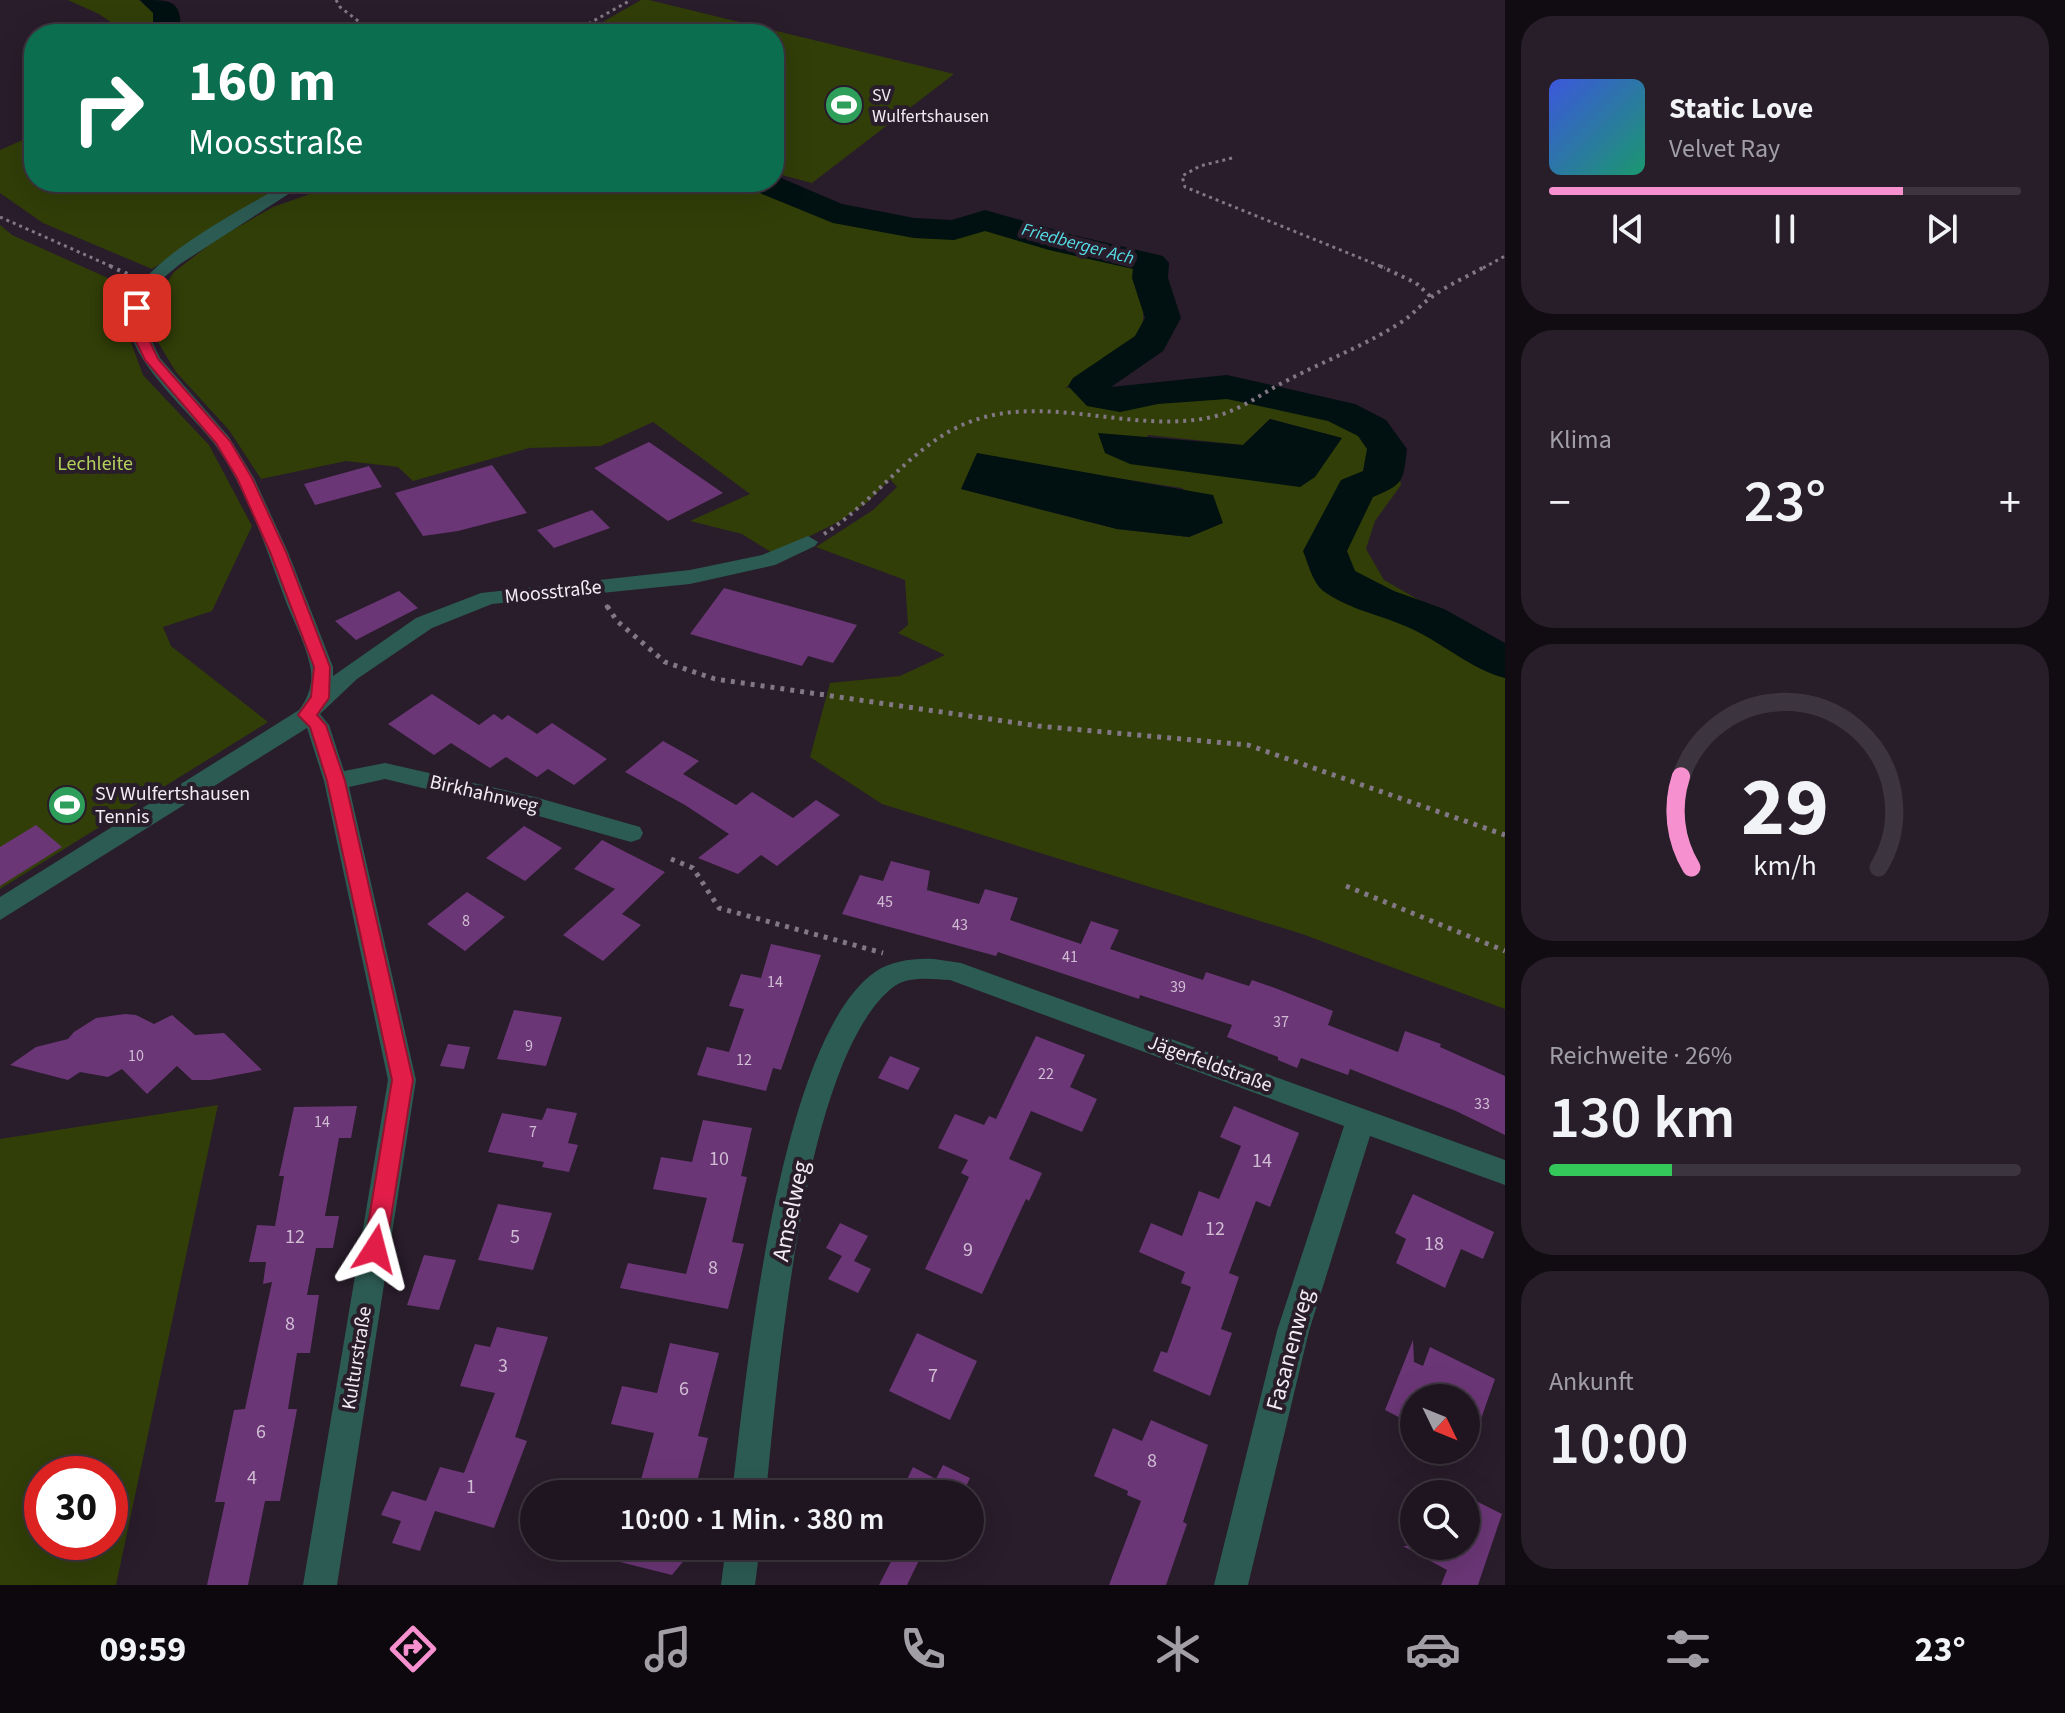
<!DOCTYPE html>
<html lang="de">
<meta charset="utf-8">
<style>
body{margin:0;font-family:"Source Sans 3",sans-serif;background:#271e29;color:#f1f3f6;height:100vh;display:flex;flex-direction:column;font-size:30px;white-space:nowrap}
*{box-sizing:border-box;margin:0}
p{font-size:26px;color:#a19fa5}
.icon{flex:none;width:44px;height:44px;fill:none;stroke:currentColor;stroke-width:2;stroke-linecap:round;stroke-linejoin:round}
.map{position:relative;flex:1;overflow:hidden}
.drawer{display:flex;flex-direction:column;gap:16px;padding:16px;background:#110c12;width:560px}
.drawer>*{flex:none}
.hud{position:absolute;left:24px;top:24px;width:760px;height:168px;border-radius:32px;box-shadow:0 8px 32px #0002,0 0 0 2px #3c343e;background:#0b6e4f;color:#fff;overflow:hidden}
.needle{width:52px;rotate:133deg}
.tools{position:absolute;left:1400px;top:1384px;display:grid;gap:16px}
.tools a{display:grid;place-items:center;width:80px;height:80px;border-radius:50%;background:#1f1520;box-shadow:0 8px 32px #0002,0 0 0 2px #3c343e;font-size:40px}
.speed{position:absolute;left:24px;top:1456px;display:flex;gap:16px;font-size:40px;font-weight:700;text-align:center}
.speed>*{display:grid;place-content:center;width:104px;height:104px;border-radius:50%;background:#1f1520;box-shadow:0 8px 32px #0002,0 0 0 2px #3c343e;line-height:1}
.speed .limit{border:12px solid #d22;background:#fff;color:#111}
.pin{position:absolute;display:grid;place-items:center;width:68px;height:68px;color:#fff;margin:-34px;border-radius:16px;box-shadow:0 4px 12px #0006}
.me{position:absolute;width:88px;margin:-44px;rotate:9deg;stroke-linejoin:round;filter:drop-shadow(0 0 6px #0008)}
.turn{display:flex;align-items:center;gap:28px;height:168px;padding:0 32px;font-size:36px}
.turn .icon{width:104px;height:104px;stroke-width:2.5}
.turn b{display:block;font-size:56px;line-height:68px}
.big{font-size:60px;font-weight:600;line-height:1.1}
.drawer .tile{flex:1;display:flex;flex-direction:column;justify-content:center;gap:12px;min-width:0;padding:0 28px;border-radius:32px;background:#271e29}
.drawer .dial{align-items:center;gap:0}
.dial svg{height:208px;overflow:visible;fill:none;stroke:#3c343e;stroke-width:7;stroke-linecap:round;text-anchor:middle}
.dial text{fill:#f1f3f6;stroke:none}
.song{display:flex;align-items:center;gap:24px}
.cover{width:96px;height:96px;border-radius:12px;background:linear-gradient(135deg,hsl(230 70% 55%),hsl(160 70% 35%))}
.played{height:8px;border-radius:4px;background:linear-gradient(90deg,#f790ce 75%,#3c343e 75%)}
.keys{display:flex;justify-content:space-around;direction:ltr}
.heat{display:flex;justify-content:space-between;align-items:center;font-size:44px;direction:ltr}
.charge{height:12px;border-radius:6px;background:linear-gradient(90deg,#34c759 26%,#3c343e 0)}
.trip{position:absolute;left:520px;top:1480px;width:464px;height:80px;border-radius:40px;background:#1f1520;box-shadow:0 8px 32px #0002,0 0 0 2px #3c343e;font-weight:600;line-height:80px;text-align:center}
.dock{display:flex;height:128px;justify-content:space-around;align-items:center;background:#0c080d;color:#a19fa5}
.dock .icon{width:56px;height:56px}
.dock .current{color:#f790ce}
.dock b{font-size:36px;color:#f1f3f6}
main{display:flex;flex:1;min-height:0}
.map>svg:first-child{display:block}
.green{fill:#313e08;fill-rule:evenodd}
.water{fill:#011011}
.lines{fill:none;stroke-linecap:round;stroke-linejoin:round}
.river{fill:#011011;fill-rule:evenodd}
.building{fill:#6b3676}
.path-far2{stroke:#827784;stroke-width:3;stroke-dasharray:3 4;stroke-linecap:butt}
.path-far1{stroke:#827784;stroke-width:4;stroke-dasharray:3 5;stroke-linecap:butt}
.path{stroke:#827784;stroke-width:5;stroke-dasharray:4 6;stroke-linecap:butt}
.minor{fill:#2c5b53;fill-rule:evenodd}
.route{fill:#e11d48;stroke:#92132f;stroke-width:2}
.labels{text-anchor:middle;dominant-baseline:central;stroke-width:8;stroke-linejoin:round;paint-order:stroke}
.number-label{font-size:16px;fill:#d0bdd4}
.far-poi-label{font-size:18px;fill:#f2eaf4;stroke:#291c2b;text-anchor:start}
.far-water-label{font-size:18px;font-style:italic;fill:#54dfe6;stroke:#291c2b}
.park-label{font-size:20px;fill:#b1d05b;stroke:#291c2b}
.street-label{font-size:20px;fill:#f2eaf4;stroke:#291c2b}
.poi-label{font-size:20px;fill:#f2eaf4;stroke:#291c2b;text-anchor:start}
.near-number-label{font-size:20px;fill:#d0bdd4}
.near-street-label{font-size:24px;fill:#f2eaf4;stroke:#291c2b}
</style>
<main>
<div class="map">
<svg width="1505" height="1585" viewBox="0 0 1505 1585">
<rect width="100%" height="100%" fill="#291c2b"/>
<path class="green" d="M 68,0 L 139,0 L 162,20 L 162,34 L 128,34 L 99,14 Z
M 641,0 L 649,0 L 954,74 L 812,183 L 774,173 L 774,34 L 582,34 Z
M 34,135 L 34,182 L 291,182 L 152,269 L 43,223 L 0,193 L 0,150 Z
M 344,182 L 741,182 L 849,225 L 943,237 L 988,229 L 1136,265 L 1146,281 L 1142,331 L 1129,348 L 1065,388 L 1096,387 L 1113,396 C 1154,390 1200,378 1242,380 C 1258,381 1278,392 1294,398 C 1356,418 1389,406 1401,485 L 1375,521 L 1366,549 L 1384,580 L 1505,649 L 1505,1009 L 1302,934 L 882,804 L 810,757 L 830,683 L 900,676 L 945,655 L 898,633 L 908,625 L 905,580 L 816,547 L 873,510 L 897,487 L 890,479 L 869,501 L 838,522 L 774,554 L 742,534 L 690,521 L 750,494 L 653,422 L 601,446 L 529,448 L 413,481 L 398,467 L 346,461 L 261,479 L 229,430 L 176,372 L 156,339 L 155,301 L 174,272 L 217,239 L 273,207 ZM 1270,419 L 1341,438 L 1130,464 L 1148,435 L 1243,445 ZM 1110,477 L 1182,488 L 1222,523 L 1189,537 L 1117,529 L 961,489 Z
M 0,225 L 12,235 L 119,283 L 119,310 L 143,375 L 209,445 L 252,526 L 212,611 L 163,627 L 171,646 L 268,722 L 0,889 Z
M 218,1105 L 116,1585 L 0,1585 L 0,1139 ZM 42,1474 L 110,1474 L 110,1542 L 42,1542 Z"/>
<path class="water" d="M 1270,419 L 1342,438 L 1315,477 L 1300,487 L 1130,464 L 1105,453 L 1098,433 L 1243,445 Z
M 977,453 L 1213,495 L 1223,523 L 1189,537 L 1117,529 L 961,489 Z"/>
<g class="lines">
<path class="river" d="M 140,0 C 174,0 181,0 181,34 L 153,34 L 153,13 Z
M 774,175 L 842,204 L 914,218 L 952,220 L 985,210 L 1069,234 L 1163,256 L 1169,263 L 1168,278 L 1181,318 L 1163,351 L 1111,387 L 1227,375 L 1355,404 L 1386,420 L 1407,449 C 1403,482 1404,484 1373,497 L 1347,551 L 1355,571 L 1394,591 L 1444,609 L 1505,643 L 1505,678 C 1471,669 1444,644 1412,629 C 1383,615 1348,610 1322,590 C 1312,581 1308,563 1303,551 L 1341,480 L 1363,471 L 1367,449 L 1358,436 L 1328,421 L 1227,399 L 1158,404 L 1120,412 L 1087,406 L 1068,386 L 1073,378 L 1135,336 L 1145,318 L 1132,278 L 1133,269 L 1049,250 L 985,231 L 954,240 L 914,238 L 833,223 L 750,189 L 746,182 L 774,182 Z"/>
</g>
<path class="building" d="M 649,442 L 723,493 L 668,521 L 594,468 Z
M 492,465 L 527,513 L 458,531 L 423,536 L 395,493 Z
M 369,466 L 382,487 L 315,505 L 304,484 Z
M 592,510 L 610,528 L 554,548 L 537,530 Z
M 724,588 L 833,618 L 857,625 L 833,663 L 808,656 L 802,666 L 690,634 Z
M 399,591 L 418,608 L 356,640 L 335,621 Z
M 432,694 L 479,725 L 494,714 L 502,720 L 508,715 L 537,734 L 552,723 L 607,759 L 574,785 L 548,769 L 537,777 L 506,757 L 490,768 L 451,743 L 434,755 L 388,724 Z
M 663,741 L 699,761 L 683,774 L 736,805 L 752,792 L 793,818 L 816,800 L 840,815 L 777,866 L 761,855 L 738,874 L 698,858 L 729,834 L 685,805 L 625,772 Z
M 36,825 L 62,847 L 0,886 L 0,847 Z
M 524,826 L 562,848 L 525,881 L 486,858 Z
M 602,840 L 665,872 L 622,914 L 641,925 L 603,961 L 563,935 L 615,889 L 574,869 Z
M 891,861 L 930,871 L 927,890 L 979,904 L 985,889 L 1018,898 L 1010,920 L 1081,944 L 1091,921 L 1119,930 L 1110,949 L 1203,980 L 1206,972 L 1249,986 L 1252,980 L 1275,988 L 1333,1011 L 1328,1025 L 1398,1052 L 1405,1031 L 1441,1044 L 1440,1047 L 1505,1076 L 1505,1135 L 1456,1111 L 1350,1069 L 1348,1075 L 1301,1058 L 1297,1068 L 1278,1060 L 1278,1057 L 1227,1037 L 1232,1025 L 1140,995 L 1139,999 L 998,952 L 996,956 L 842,914 L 860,875 L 883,881 Z
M 467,892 L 505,917 L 465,951 L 427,924 Z
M 771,944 L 821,955 L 781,1070 L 773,1068 L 766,1091 L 697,1075 L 707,1047 L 729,1052 L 744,1009 L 729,1006 L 741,974 L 761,978 Z
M 514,1010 L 562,1017 L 546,1066 L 497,1059 Z
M 125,1014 L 136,1015 L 154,1024 L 172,1015 L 195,1035 L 224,1033 L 262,1070 L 210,1080 L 192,1080 L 177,1066 L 147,1094 L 122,1069 L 108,1077 L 80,1072 L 68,1080 L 10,1065 L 36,1047 L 68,1039 L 74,1032 L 96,1018 Z
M 1036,1036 L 1085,1055 L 1070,1087 L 1097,1099 L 1082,1132 L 1031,1111 L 1009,1159 L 1042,1173 L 1029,1201 L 1026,1199 L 982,1294 L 925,1269 L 969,1177 L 961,1173 L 968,1160 L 938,1148 L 955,1114 L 984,1125 L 989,1116 L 996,1119 Z
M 448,1044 L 470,1047 L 464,1069 L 440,1066 Z
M 890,1056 L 920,1068 L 908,1090 L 878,1078 Z
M 357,1106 L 351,1138 L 339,1138 L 325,1216 L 339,1216 L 333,1248 L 316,1248 L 307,1295 L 319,1295 L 310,1353 L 297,1353 L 288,1409 L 297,1409 L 280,1501 L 265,1501 L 248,1585 L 207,1585 L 225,1502 L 215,1502 L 234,1410 L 245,1409 L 272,1282 L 263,1284 L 266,1262 L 249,1262 L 257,1225 L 275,1226 L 284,1176 L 279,1176 L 294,1107 Z
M 1234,1106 L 1299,1133 L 1270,1207 L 1256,1201 L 1229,1273 L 1239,1277 L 1221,1329 L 1232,1333 L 1210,1396 L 1153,1371 L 1161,1351 L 1167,1353 L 1191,1287 L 1181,1283 L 1185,1272 L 1139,1252 L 1151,1223 L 1182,1236 L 1199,1191 L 1219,1199 L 1241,1146 L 1220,1137 Z
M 547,1108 L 577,1113 L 568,1143 L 578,1145 L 569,1172 L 542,1167 L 544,1162 L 488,1152 L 502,1113 L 542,1120 Z
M 703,1120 L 752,1128 L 741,1176 L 747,1177 L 732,1242 L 744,1244 L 728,1309 L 620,1288 L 628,1263 L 686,1274 L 707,1198 L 653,1189 L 661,1157 L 692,1162 Z
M 1413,1194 L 1494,1232 L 1483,1259 L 1461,1249 L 1445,1288 L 1396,1263 L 1406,1239 L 1395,1233 Z
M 498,1204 L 552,1213 L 533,1270 L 478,1260 Z
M 840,1223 L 868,1236 L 854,1261 L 871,1269 L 858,1293 L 828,1279 L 842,1256 L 826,1248 Z
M 424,1255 L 456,1260 L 439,1310 L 407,1305 Z
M 497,1327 L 548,1337 L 515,1437 L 527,1441 L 494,1528 L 435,1511 L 420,1551 L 392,1543 L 401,1521 L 381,1515 L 392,1491 L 426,1501 L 440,1467 L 464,1473 L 495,1393 L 460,1386 L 475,1344 L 490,1347 Z
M 917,1333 L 977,1361 L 950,1420 L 889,1391 Z
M 1413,1340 L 1414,1362 L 1423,1366 L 1430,1347 L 1495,1379 L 1469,1453 L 1466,1452 L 1466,1398 L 1414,1398 L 1414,1425 L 1385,1410 Z
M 670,1343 L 719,1353 L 698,1436 L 708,1438 L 694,1494 L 637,1494 L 654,1433 L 611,1424 L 622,1386 L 657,1393 Z
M 1151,1420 L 1208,1445 L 1183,1522 L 1187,1524 L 1166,1585 L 1109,1585 L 1141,1501 L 1127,1495 L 1128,1491 L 1094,1476 L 1113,1428 L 1142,1441 Z
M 943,1465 L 970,1478 L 963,1493 L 966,1494 L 900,1494 L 913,1467 L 936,1479 Z
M 1466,1496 L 1502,1514 L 1478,1585 L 1441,1585 L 1447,1570 L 1403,1546 L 1466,1546 Z
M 589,1546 L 696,1546 L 672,1575 L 588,1554 Z
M 899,1546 L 926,1546 L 907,1585 L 879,1585 Z"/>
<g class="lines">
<path class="path-far2" d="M 336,0 L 340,7 L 375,34
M 570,34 L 631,0
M 1232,158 L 1200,166 L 1182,176 L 1185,187 L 1385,268
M 0,217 L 115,268
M 1483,268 L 1505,256"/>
<path class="path-far1" d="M 110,266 L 134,277
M 1380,266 L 1416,283 L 1431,297
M 824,534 C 873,503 909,449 962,425 C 1043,389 1134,437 1216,416 C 1243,409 1262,393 1286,381 C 1324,361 1364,346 1400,323 C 1413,315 1421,304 1433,296 C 1449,284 1469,276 1486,266
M 606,605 L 608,608"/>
<path class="path" d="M 607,606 L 617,621 L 665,662 L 715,679 L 1038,726 L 1248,745 L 1505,835
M 671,859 L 693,868 L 719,908 L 883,953
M 1346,886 L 1505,951"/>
<path class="minor" d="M 288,182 L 307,182 L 180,264 L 156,284 L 146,308 L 147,331 L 160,358 L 229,437 L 254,478 L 288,552 L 333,667 L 333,676 L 416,618 L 481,593 L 690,570 L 762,555 L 808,536 L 818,542 L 815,546 L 775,565 L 690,584 L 492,604 L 432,628 L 357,679 L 320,714 L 329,725 L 344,771 L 385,763 L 535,797 L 640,827 L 643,833 L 640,839 L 631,842 L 535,815 L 385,779 L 349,787 L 416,1080 L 337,1585 L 303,1585 L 388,1080 L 324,781 L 307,728 L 0,920 L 0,897 L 299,710 C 309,697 314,681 310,665 C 305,643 294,622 286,602 C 266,549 247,488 213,442 C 188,409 118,352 129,307 C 140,259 246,208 288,182 Z
M 934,959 L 961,963 L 1505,1160 L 1505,1185 L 1370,1136 L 1309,1331 L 1248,1585 L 1214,1585 L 1277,1331 L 1344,1126 L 950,980 C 932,979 907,975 892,988 C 802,1061 778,1378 766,1494 L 732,1494 C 746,1377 778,1040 875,972 C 891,961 914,958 934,959 Z
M 726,1546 L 760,1546 L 755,1585 L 721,1585 Z"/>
</g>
<path class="route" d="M 137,304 L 144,308 L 145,331 L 158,359 L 230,441 L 252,478 L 286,552 L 330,667 L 329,698 L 317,715 L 326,725 L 345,781 L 413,1080 L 386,1249 L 383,1257 L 375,1260 L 367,1257 L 364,1249 L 392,1080 L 327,781 L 310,727 L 298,715 L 311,697 L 314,667 L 270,552 L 237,478 L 216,443 L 145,360 L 131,331 L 131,308 Z"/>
<defs>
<symbol id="stadium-disc" viewBox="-11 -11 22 22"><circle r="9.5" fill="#2e9e5b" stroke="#291c2b"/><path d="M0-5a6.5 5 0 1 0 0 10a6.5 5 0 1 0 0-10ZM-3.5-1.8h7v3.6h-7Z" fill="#fff"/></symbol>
</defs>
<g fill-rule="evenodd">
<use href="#stadium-disc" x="822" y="83" width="44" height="44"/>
<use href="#stadium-disc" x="45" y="783" width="44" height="44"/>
</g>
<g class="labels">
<g class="number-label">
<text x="885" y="902">45</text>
<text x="466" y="921">8</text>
<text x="960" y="925">43</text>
<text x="1070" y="957">41</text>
<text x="775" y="982">14</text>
<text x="1178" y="987">39</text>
<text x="1281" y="1022">37</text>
<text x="529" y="1046">9</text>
<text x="136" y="1056">10</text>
<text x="744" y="1060">12</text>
<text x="1046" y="1074">22</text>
<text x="1482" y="1104">33</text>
<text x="322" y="1122">14</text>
<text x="533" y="1132">7</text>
</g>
<g class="far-poi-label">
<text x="872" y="95">SV<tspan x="872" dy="21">Wulfertshausen</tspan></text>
</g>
<g class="far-water-label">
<text transform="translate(1078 244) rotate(15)">Friedberger Ach</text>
</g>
<g class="park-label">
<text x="95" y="464">Lechleite</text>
</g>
<g class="street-label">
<text transform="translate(553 592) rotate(-6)">Moosstraße</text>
<text transform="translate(484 794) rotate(13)">Birkhahnweg</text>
<text transform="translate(1210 1064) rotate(20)">Jägerfeldstraße</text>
<text transform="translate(357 1358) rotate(-81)">Kulturstraße</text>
</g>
<g class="poi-label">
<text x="95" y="794">SV Wulfertshausen<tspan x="95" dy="23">Tennis</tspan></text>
</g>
<g class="near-number-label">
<text x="719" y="1159">10</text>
<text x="1262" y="1161">14</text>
<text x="1215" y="1229">12</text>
<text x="295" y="1237">12</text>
<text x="515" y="1237">5</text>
<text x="1434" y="1244">18</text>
<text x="968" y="1250">9</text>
<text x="713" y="1268">8</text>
<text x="290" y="1324">8</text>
<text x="503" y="1366">3</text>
<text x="933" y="1376">7</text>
<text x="684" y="1389">6</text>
<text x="261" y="1432">6</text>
<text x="1152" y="1461">8</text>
<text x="252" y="1478">4</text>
<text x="471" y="1487">1</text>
</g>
<g class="near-street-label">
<text transform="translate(791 1211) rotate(-78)">Amselweg</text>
<text transform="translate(1290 1350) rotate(-75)">Fasanenweg</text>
</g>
</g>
</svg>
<div class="tools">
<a><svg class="needle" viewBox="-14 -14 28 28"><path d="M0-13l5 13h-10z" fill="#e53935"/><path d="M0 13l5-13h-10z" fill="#a19fa5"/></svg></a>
<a><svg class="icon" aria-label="search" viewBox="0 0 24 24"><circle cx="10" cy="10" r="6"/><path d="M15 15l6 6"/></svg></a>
</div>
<div class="speed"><div class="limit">30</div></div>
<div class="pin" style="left:137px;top:308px;background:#d93025"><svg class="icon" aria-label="arrive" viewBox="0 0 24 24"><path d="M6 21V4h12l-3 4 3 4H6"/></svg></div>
<svg class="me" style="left:375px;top:1249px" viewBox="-20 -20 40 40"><path d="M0-17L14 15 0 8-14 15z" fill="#e11d48" stroke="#fff" stroke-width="4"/></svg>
<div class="trip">10:00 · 1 Min. · 380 m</div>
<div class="hud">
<div class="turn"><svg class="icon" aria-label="right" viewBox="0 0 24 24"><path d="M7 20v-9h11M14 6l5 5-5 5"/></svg><div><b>160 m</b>Moosstraße</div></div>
</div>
</div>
<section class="drawer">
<div class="tile">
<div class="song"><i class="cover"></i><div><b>Static Love</b><p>Velvet Ray</p></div></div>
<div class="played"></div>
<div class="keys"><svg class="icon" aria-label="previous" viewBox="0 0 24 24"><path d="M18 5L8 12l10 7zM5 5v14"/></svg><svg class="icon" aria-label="pause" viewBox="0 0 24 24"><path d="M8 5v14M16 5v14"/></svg><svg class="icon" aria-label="next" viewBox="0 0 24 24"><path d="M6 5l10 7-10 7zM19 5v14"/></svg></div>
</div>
<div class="tile"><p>Klima</p>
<div class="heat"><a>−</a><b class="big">23°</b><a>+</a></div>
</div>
<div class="tile dial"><svg viewBox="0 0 100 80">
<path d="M14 69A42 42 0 1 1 86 69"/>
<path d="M14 69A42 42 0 0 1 10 34" stroke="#f790ce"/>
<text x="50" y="56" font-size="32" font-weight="700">29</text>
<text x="50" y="72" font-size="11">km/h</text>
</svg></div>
<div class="tile"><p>Reichweite · 26%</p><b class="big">130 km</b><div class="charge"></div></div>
<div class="tile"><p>Ankunft</p><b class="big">10:00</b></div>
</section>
</main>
<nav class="dock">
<b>09:59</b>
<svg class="icon current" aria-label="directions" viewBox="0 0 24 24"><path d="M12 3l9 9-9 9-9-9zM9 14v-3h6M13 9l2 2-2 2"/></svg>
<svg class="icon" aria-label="music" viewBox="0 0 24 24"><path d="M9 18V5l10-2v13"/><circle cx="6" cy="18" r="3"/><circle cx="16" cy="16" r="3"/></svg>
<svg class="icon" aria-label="phone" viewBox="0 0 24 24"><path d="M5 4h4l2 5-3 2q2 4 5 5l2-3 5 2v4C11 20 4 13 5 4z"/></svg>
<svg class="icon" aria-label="climate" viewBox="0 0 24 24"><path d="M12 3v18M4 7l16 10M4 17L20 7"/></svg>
<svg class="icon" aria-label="car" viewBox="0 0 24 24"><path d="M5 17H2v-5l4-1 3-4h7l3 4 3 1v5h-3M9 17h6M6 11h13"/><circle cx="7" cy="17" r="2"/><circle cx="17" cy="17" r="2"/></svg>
<svg class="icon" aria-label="filters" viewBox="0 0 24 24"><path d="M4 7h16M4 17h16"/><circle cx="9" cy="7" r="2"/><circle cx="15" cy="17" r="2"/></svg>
<b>23°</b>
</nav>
